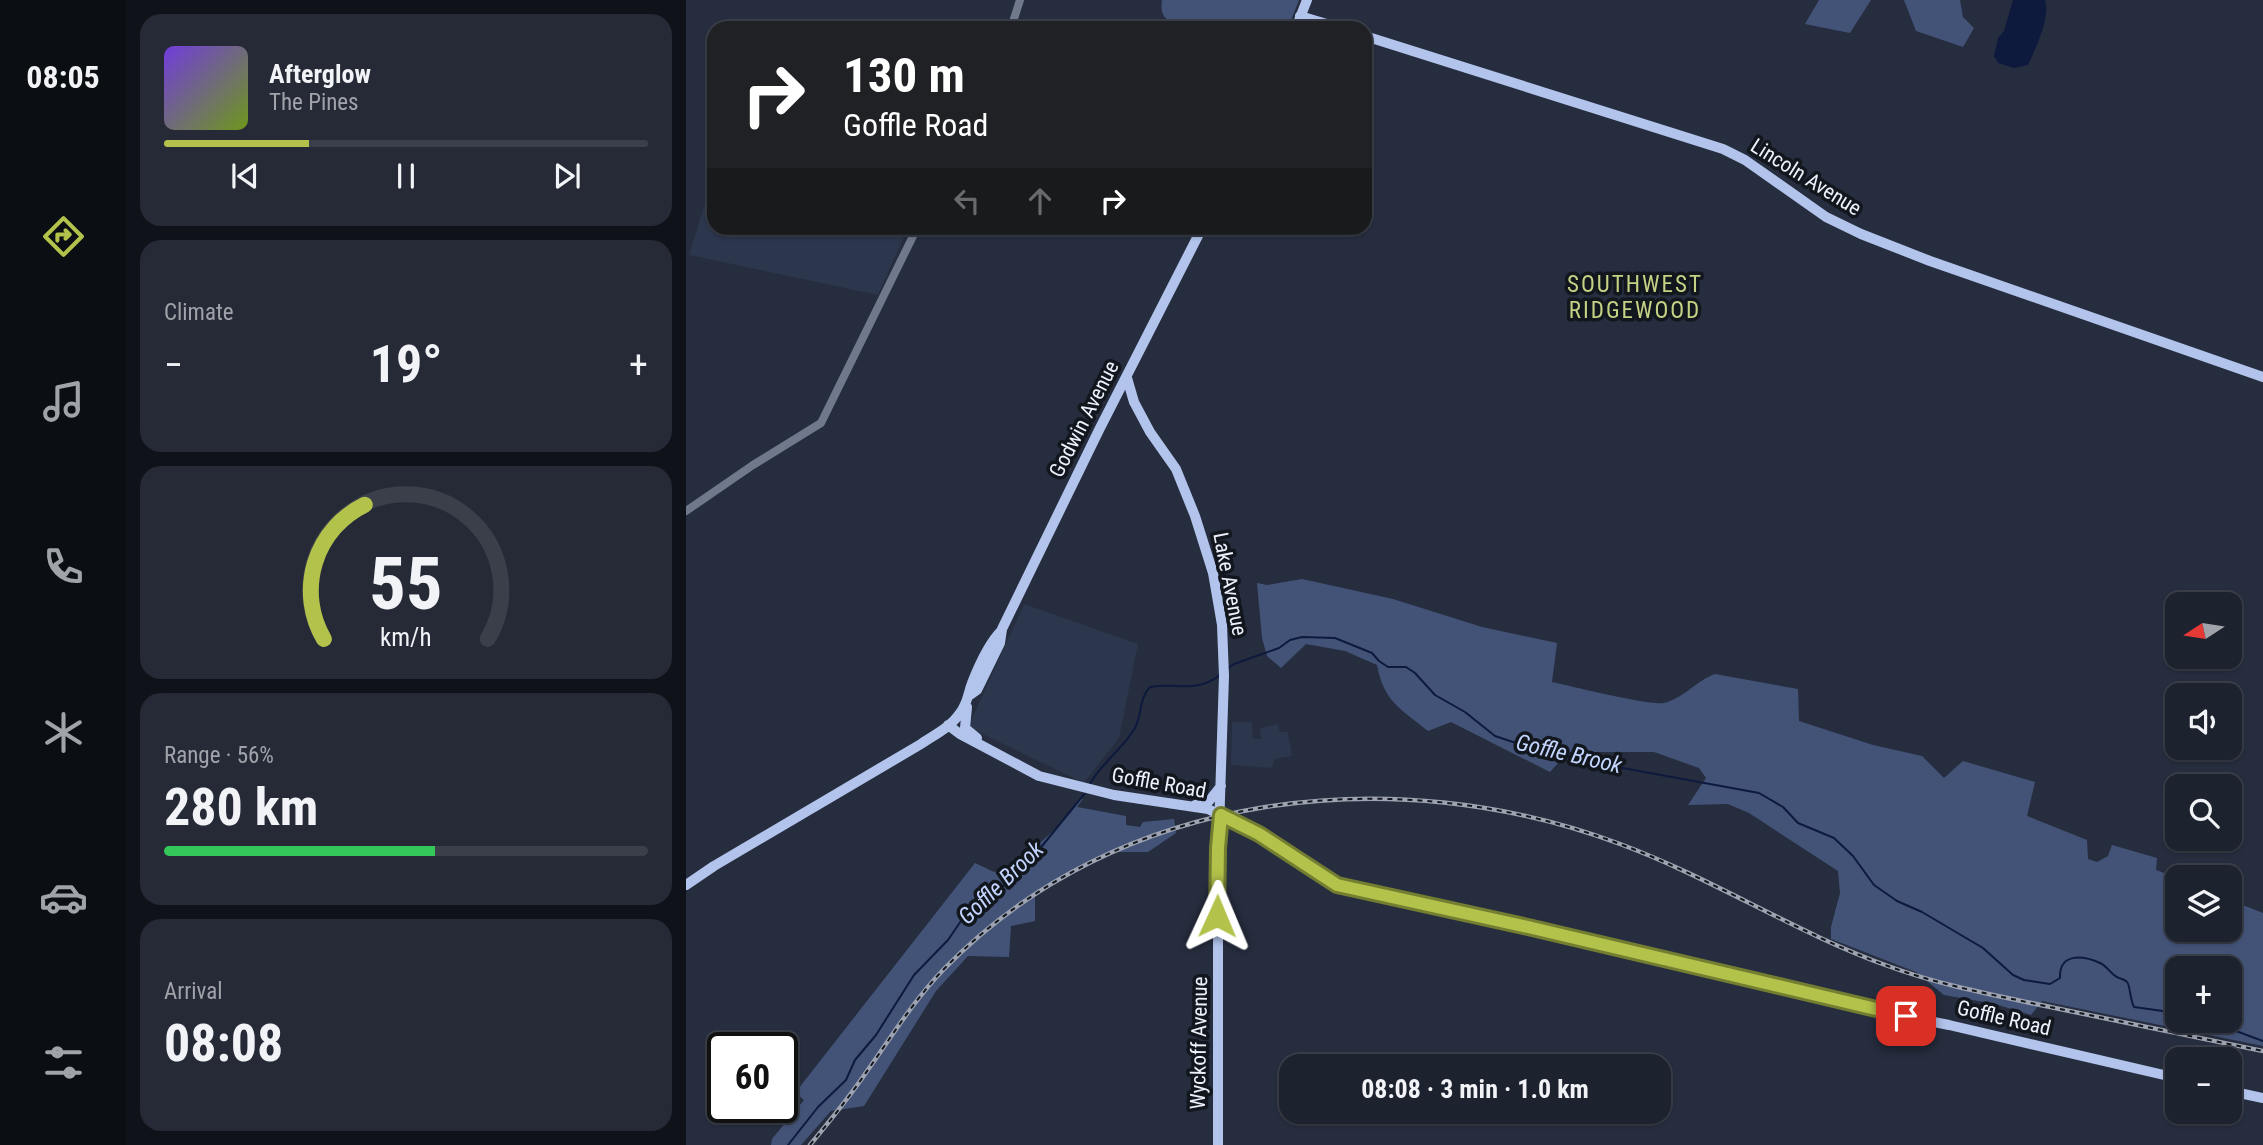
<!DOCTYPE html>
<meta charset="utf-8">
<style>
body{margin:0;font-family:"Roboto Condensed",sans-serif;background:#252a36;color:#f1f3f6;height:100vh;display:flex;flex-direction:column;font-size:26px;white-space:nowrap}
*{box-sizing:border-box;margin:0}
p{font-size:23px;color:#a0a4aa}
.icon{flex:none;width:38px;height:38px;fill:none;stroke:currentColor;stroke-width:2;stroke-linecap:round;stroke-linejoin:round}
.map{position:relative;flex:1;overflow:hidden}
.sheet{display:flex;flex-direction:column;gap:14px;padding:14px;background:#0f1319;width:560px}
.sheet>*{flex:none}
.top-card{position:absolute;left:21px;top:21px;width:665px;height:214px;border-radius:21px;box-shadow:0 2px 5px #0004,0 0 0 2px #3a3f4a;background:#202124;color:#fff;overflow:hidden}
.needle{width:46px;rotate:258deg}
.tools{position:absolute;left:1479px;top:592px;display:grid;gap:14px}
.tools a{display:grid;place-items:center;width:77px;height:77px;border-radius:14px;background:#1c222e;box-shadow:0 2px 5px #0004,0 0 0 2px #3a3f4a;font-size:35px}
.speed{position:absolute;left:21px;top:1032px;display:flex;gap:14px;font-size:35px;font-weight:700;text-align:center}
.speed>*{display:grid;place-content:center;width:91px;height:91px;border-radius:50%;background:#1c222e;box-shadow:0 2px 5px #0004,0 0 0 2px #3a3f4a;line-height:1}
.speed .limit{border:4px solid #111;border-radius:10px;background:#fff;color:#111}
.pin{position:absolute;display:grid;place-items:center;width:60px;height:60px;color:#fff;margin:-30px;border-radius:14px;box-shadow:0 4px 10px #0006}
.me{position:absolute;width:77px;margin:-38px;rotate:1deg;stroke-linejoin:round;filter:drop-shadow(0 0 5px #0008)}
.turn{display:flex;align-items:center;gap:24px;height:147px;padding:0 21px;font-size:32px}
.turn .icon{width:91px;height:91px;stroke-width:2.5}
.turn b{display:block;font-size:49px;line-height:60px}
.lanes{display:flex;align-items:center;height:66px;padding:0 21px;background:#0003;justify-content:center;gap:35px;direction:ltr}
.lanes .off{opacity:.35}
.big{font-size:52px;font-weight:700;line-height:1.1}
.sheet .card{flex:1;display:flex;flex-direction:column;justify-content:center;gap:10px;min-width:0;padding:0 24px;border-radius:21px;background:#252a36}
.sheet .dial{align-items:center;gap:0}
.dial svg{height:182px;overflow:visible;fill:none;stroke:#3a3f4a;stroke-width:7;stroke-linecap:round;text-anchor:middle}
.dial text{fill:#f1f3f6;stroke:none}
.song{display:flex;align-items:center;gap:21px}
.cover{width:84px;height:84px;border-radius:10px;background:linear-gradient(135deg,hsl(260 70% 55%),hsl(80 70% 35%))}
.played{height:7px;border-radius:4px;background:linear-gradient(90deg,#b3c24b 30%,#3a3f4a 30%)}
.keys{display:flex;justify-content:space-around;direction:ltr}
.heat{display:flex;justify-content:space-between;align-items:center;font-size:38px;direction:ltr}
.charge{height:10px;border-radius:5px;background:linear-gradient(90deg,#34c759 56%,#3a3f4a 0)}
.trip{position:absolute;left:593px;top:1054px;width:392px;height:70px;border-radius:21px;background:#1c222e;box-shadow:0 2px 5px #0004,0 0 0 2px #3a3f4a;font-weight:700;line-height:70px;text-align:center}
main{display:flex;flex:1;min-height:0}
.dock{display:flex;flex-direction:column;width:126px;justify-content:space-around;align-items:center;background:#0b0e12;color:#a0a4aa}
.dock .icon{width:49px;height:49px}
.dock .active{color:#b3c24b}
.dock b{font-size:32px;color:#f1f3f6}
.map>svg:first-child{display:block}
.built{fill:#2c364c}
.green{fill:#435378;fill-rule:evenodd}
.water{fill:#0d1a3e}
.lines{fill:none;stroke-linecap:round;stroke-linejoin:round}
.stream{stroke:#0d1a3e;stroke-width:2}
.minor{stroke:#70798c;stroke-width:8}
.major{stroke:#b2c4ec;stroke-width:10}
.rail-casing{stroke:#9da3b0;stroke-width:4.5}
.rail{stroke:#12161d;stroke-width:2;stroke-dasharray:5;stroke-linecap:butt}
.route-casing{stroke:#747e31;stroke-width:18}
.route{stroke:#b3c24b;stroke-width:12}
.labels{text-anchor:middle;dominant-baseline:central;stroke-width:7;stroke-linejoin:round;paint-order:stroke}
.street-label{font-size:21px;fill:#ecf1fc;stroke:#12161d}
.neighbourhood-label{font-size:23px;letter-spacing:2px;fill:#c5d185;stroke:#12161d}
.water-label{font-size:23px;font-style:italic;fill:#c3d5fe;stroke:#12161d}
</style>
<main>
<nav class="dock">
<b>08:05</b>
<svg class="icon active" aria-label="directions" viewBox="0 0 24 24"><path d="M12 3l9 9-9 9-9-9zM9 14v-3h6M13 9l2 2-2 2"/></svg>
<svg class="icon" aria-label="music" viewBox="0 0 24 24"><path d="M9 18V5l10-2v13"/><circle cx="6" cy="18" r="3"/><circle cx="16" cy="16" r="3"/></svg>
<svg class="icon" aria-label="phone" viewBox="0 0 24 24"><path d="M5 4h4l2 5-3 2q2 4 5 5l2-3 5 2v4C11 20 4 13 5 4z"/></svg>
<svg class="icon" aria-label="climate" viewBox="0 0 24 24"><path d="M12 3v18M4 7l16 10M4 17L20 7"/></svg>
<svg class="icon" aria-label="car" viewBox="0 0 24 24"><path d="M5 17H2v-5l4-1 3-4h7l3 4 3 1v5h-3M9 17h6M6 11h13"/><circle cx="7" cy="17" r="2"/><circle cx="17" cy="17" r="2"/></svg>
<svg class="icon" aria-label="filters" viewBox="0 0 24 24"><path d="M4 7h16M4 17h16"/><circle cx="9" cy="7" r="2"/><circle cx="15" cy="17" r="2"/></svg>
</nav>
<section class="sheet">
<div class="card">
<div class="song"><i class="cover"></i><div><b>Afterglow</b><p>The Pines</p></div></div>
<div class="played"></div>
<div class="keys"><svg class="icon" aria-label="previous" viewBox="0 0 24 24"><path d="M18 5L8 12l10 7zM5 5v14"/></svg><svg class="icon" aria-label="pause" viewBox="0 0 24 24"><path d="M8 5v14M16 5v14"/></svg><svg class="icon" aria-label="next" viewBox="0 0 24 24"><path d="M6 5l10 7-10 7zM19 5v14"/></svg></div>
</div>
<div class="card"><p>Climate</p>
<div class="heat"><a>−</a><b class="big">19°</b><a>+</a></div>
</div>
<div class="card dial"><svg viewBox="0 0 100 80">
<path d="M14 69A42 42 0 1 1 86 69"/>
<path d="M14 69A42 42 0 0 1 32 10" stroke="#b3c24b"/>
<text x="50" y="56" font-size="32" font-weight="700">55</text>
<text x="50" y="72" font-size="11">km/h</text>
</svg></div>
<div class="card"><p>Range · 56%</p><b class="big">280 km</b><div class="charge"></div></div>
<div class="card"><p>Arrival</p><b class="big">08:08</b></div>
</section>
<div class="map">
<svg width="1577" height="1145" viewBox="0 0 1577 1145">
<rect width="100%" height="100%" fill="#262d3e"/>
<path class="built" d="M 28,174 L 28,228 L 222,228 L 192,295 L 3,255 Z
M 338,604 L 452,644 L 433,738 L 398,783 L 282,727 Z
M 546,722 L 566,722 L 567,739 L 575,739 L 574,728 L 592,724 L 594,732 L 602,732 L 606,756 L 588,759 L 586,768 L 545,765 Z"/>
<path class="green" d="M 476,0 L 613,0 L 602,28 C 575,28 502,34 482,20 C 475,15 475,7 476,0 Z
M 1133,0 L 1185,0 L 1164,33 L 1119,24 Z
M 1218,0 L 1274,0 L 1277,17 L 1288,28 L 1277,47 L 1230,31 Z
M 616,579 L 707,599 L 796,627 L 871,643 L 866,682 C 885,686 964,706 978,703 C 998,698 1010,681 1029,674 L 1112,689 L 1113,721 L 1187,745 L 1236,756 L 1258,778 L 1277,761 L 1349,782 L 1341,816 L 1401,840 L 1402,859 L 1411,862 L 1422,856 L 1426,845 L 1471,858 L 1470,870 L 1491,878 L 1491,929 L 1544,929 L 1544,900 L 1577,913 L 1577,1046 L 1356,1001 L 1345,1015 L 1309,1004 L 1258,995 L 1230,972 L 1145,939 L 1145,927 L 1154,893 L 1152,871 L 1063,813 L 1042,804 L 1002,805 L 1020,778 L 1013,768 L 968,752 L 882,752 L 864,772 L 765,722 L 742,731 C 714,708 698,702 691,665 L 659,651 L 620,644 L 595,668 L 581,656 L 576,638 L 571,583 L 581,585 ZM 1491,968 L 1544,968 L 1544,1020 L 1491,1020 Z
M 394,799 L 397,799 L 391,807 L 440,816 L 440,825 L 454,827 L 457,822 L 488,819 L 490,833 L 462,852 L 423,852 L 349,894 L 349,921 L 325,926 L 323,957 L 282,956 L 250,991 L 178,1106 L 145,1111 L 115,1145 L 85,1145 L 86,1139 L 118,1100 L 109,1093 L 289,863 L 308,872 C 341,857 374,829 394,799 Z"/>
<path class="water" d="M 1327,0 L 1359,0 C 1365,18 1349,49 1342,65 L 1328,68 L 1312,63 L 1308,56 L 1312,38 L 1318,31 Z"/>
<g class="lines">
<path class="stream" d="M 541,669 L 548,664 L 593,648 L 604,640 L 616,637 L 649,638 L 686,653 L 693,661 L 702,667 L 720,667 L 729,673 L 749,695 L 779,712 L 809,736 L 845,748 L 904,762 L 1073,793 L 1097,807 L 1112,823 L 1148,838 L 1167,856 L 1188,885 L 1211,901 L 1236,912 L 1297,948 L 1327,975 L 1338,980 L 1364,984 L 1374,978 C 1373,953 1396,955 1414,963 C 1421,966 1425,974 1431,977 C 1434,979 1439,979 1441,982 C 1444,984 1444,1000 1448,1007 L 1491,1013
M 404,784 C 415,763 437,749 449,728 C 456,715 453,698 464,687 C 491,682 509,694 534,675
M 1529,1020 L 1540,1024 L 1542,1028 L 1577,1041
M 102,1145 L 132,1107 L 160,1080 L 169,1060 L 190,1035 L 228,975 L 262,940 L 277,918 L 298,904 L 343,862 L 400,792"/>
<path class="minor" d="M 325,28 L 334,0
M 0,511 L 67,465 L 135,423 L 231,228"/>
<path class="major" d="M 614,16 L 654,28
M 610,28 L 621,0
M 679,36 L 1037,149 L 1059,160 L 1140,217 L 1175,234 L 1244,261 L 1577,377
M 441,378 L 448,402 L 464,432 L 490,469 L 509,516 L 527,573 L 536,625 L 538,676 L 532,860 L 532,1145
M 284,695 L 291,690 L 314,643 L 316,629 L 413,430 L 516,228
M 281,707 L 279,728 L 291,738
M 262,725 L 274,734 L 353,776 L 428,795 L 522,809 L 573,834 L 651,885 L 718,898 L 1142,996 L 1178,1008 L 1263,1025 L 1491,1078
M 509,805 L 523,801 L 535,786
M 0,885 L 28,866 L 235,744 C 248,735 265,727 274,713 C 282,703 282,693 286,683 C 293,665 303,643 316,630
M 1544,1091 L 1577,1098"/>
<defs>
<path id="rail" d="M 124,1145 C 143,1122 162,1099 179,1074 C 204,1039 227,1001 258,969 C 432,790 708,759 934,844 C 1026,878 1110,933 1202,966 C 1256,986 1313,996 1369,1008 C 1438,1022 1508,1037 1577,1051"/>
</defs>
<use href="#rail" class="rail-casing"/>
<use href="#rail" class="rail"/>
</g>
<g class="lines">
<defs>
<path id="route" d="M 531,916 L 532,848 L 535,815 L 573,834 L 651,885 L 842,927 L 1220,1016"/>
</defs>
<use href="#route" class="route-casing"/>
<use href="#route" class="route"/>
</g>
<g class="labels">
<g class="street-label">
<text transform="translate(1120 177) rotate(32)">Lincoln Avenue</text>
<text transform="translate(398 419) rotate(-63)">Godwin Avenue</text>
<text transform="translate(544 584) rotate(79)">Lake Avenue</text>
<text transform="translate(473 783) rotate(10)">Goffle Road</text>
<text transform="translate(1318 1018) rotate(13)">Goffle Road</text>
<text transform="translate(513 1043) rotate(-89)">Wyckoff Avenue</text>
</g>
<g class="neighbourhood-label">
<text x="949" y="284">SOUTHWEST<tspan x="949" dy="26">RIDGEWOOD</tspan></text>
</g>
<g class="water-label">
<text transform="translate(883 754) rotate(13)">Goffle Brook</text>
<text transform="translate(315 883) rotate(-44)">Goffle Brook</text>
</g>
</g>
</svg>
<div class="tools">
<a><svg class="needle" viewBox="-14 -14 28 28"><path d="M0-13l5 13h-10z" fill="#e53935"/><path d="M0 13l5-13h-10z" fill="#a0a4aa"/></svg></a>
<a><svg class="icon" aria-label="sound" viewBox="0 0 24 24"><path d="M4 9h4l5-4v14l-5-4H4zM17 9q2 3 0 6"/></svg></a>
<a><svg class="icon" aria-label="search" viewBox="0 0 24 24"><circle cx="10" cy="10" r="6"/><path d="M15 15l6 6"/></svg></a>
<a><svg class="icon" aria-label="layers" viewBox="0 0 24 24"><path d="M12 4l9 5-9 5-9-5zM3 14l9 5 9-5"/></svg></a>
<a>+</a>
<a>−</a>
</div>
<div class="speed"><div class="limit">60</div></div>
<div class="pin" style="left:1220px;top:1016px;background:#d93025"><svg class="icon" aria-label="arrive" viewBox="0 0 24 24"><path d="M6 21V4h12l-3 4 3 4H6"/></svg></div>
<svg class="me" style="left:531px;top:916px" viewBox="-20 -20 40 40"><path d="M0-17L14 15 0 8-14 15z" fill="#b3c24b" stroke="#fff" stroke-width="4"/></svg>
<div class="trip">08:08 · 3 min · 1.0 km</div>
<div class="top-card">
<div class="turn"><svg class="icon" aria-label="right" viewBox="0 0 24 24"><path d="M7 20v-9h11M14 6l5 5-5 5"/></svg><div><b>130 m</b>Goffle Road</div></div>
<div class="lanes"><svg class="icon off" aria-label="left" viewBox="0 0 24 24"><path d="M17 20v-9H6M10 6l-5 5 5 5"/></svg><svg class="icon off" aria-label="ahead" viewBox="0 0 24 24"><path d="M12 20V5M6 11l6-6 6 6"/></svg><svg class="icon" aria-label="right" viewBox="0 0 24 24"><path d="M7 20v-9h11M14 6l5 5-5 5"/></svg></div>
</div>
</div>
</main>
